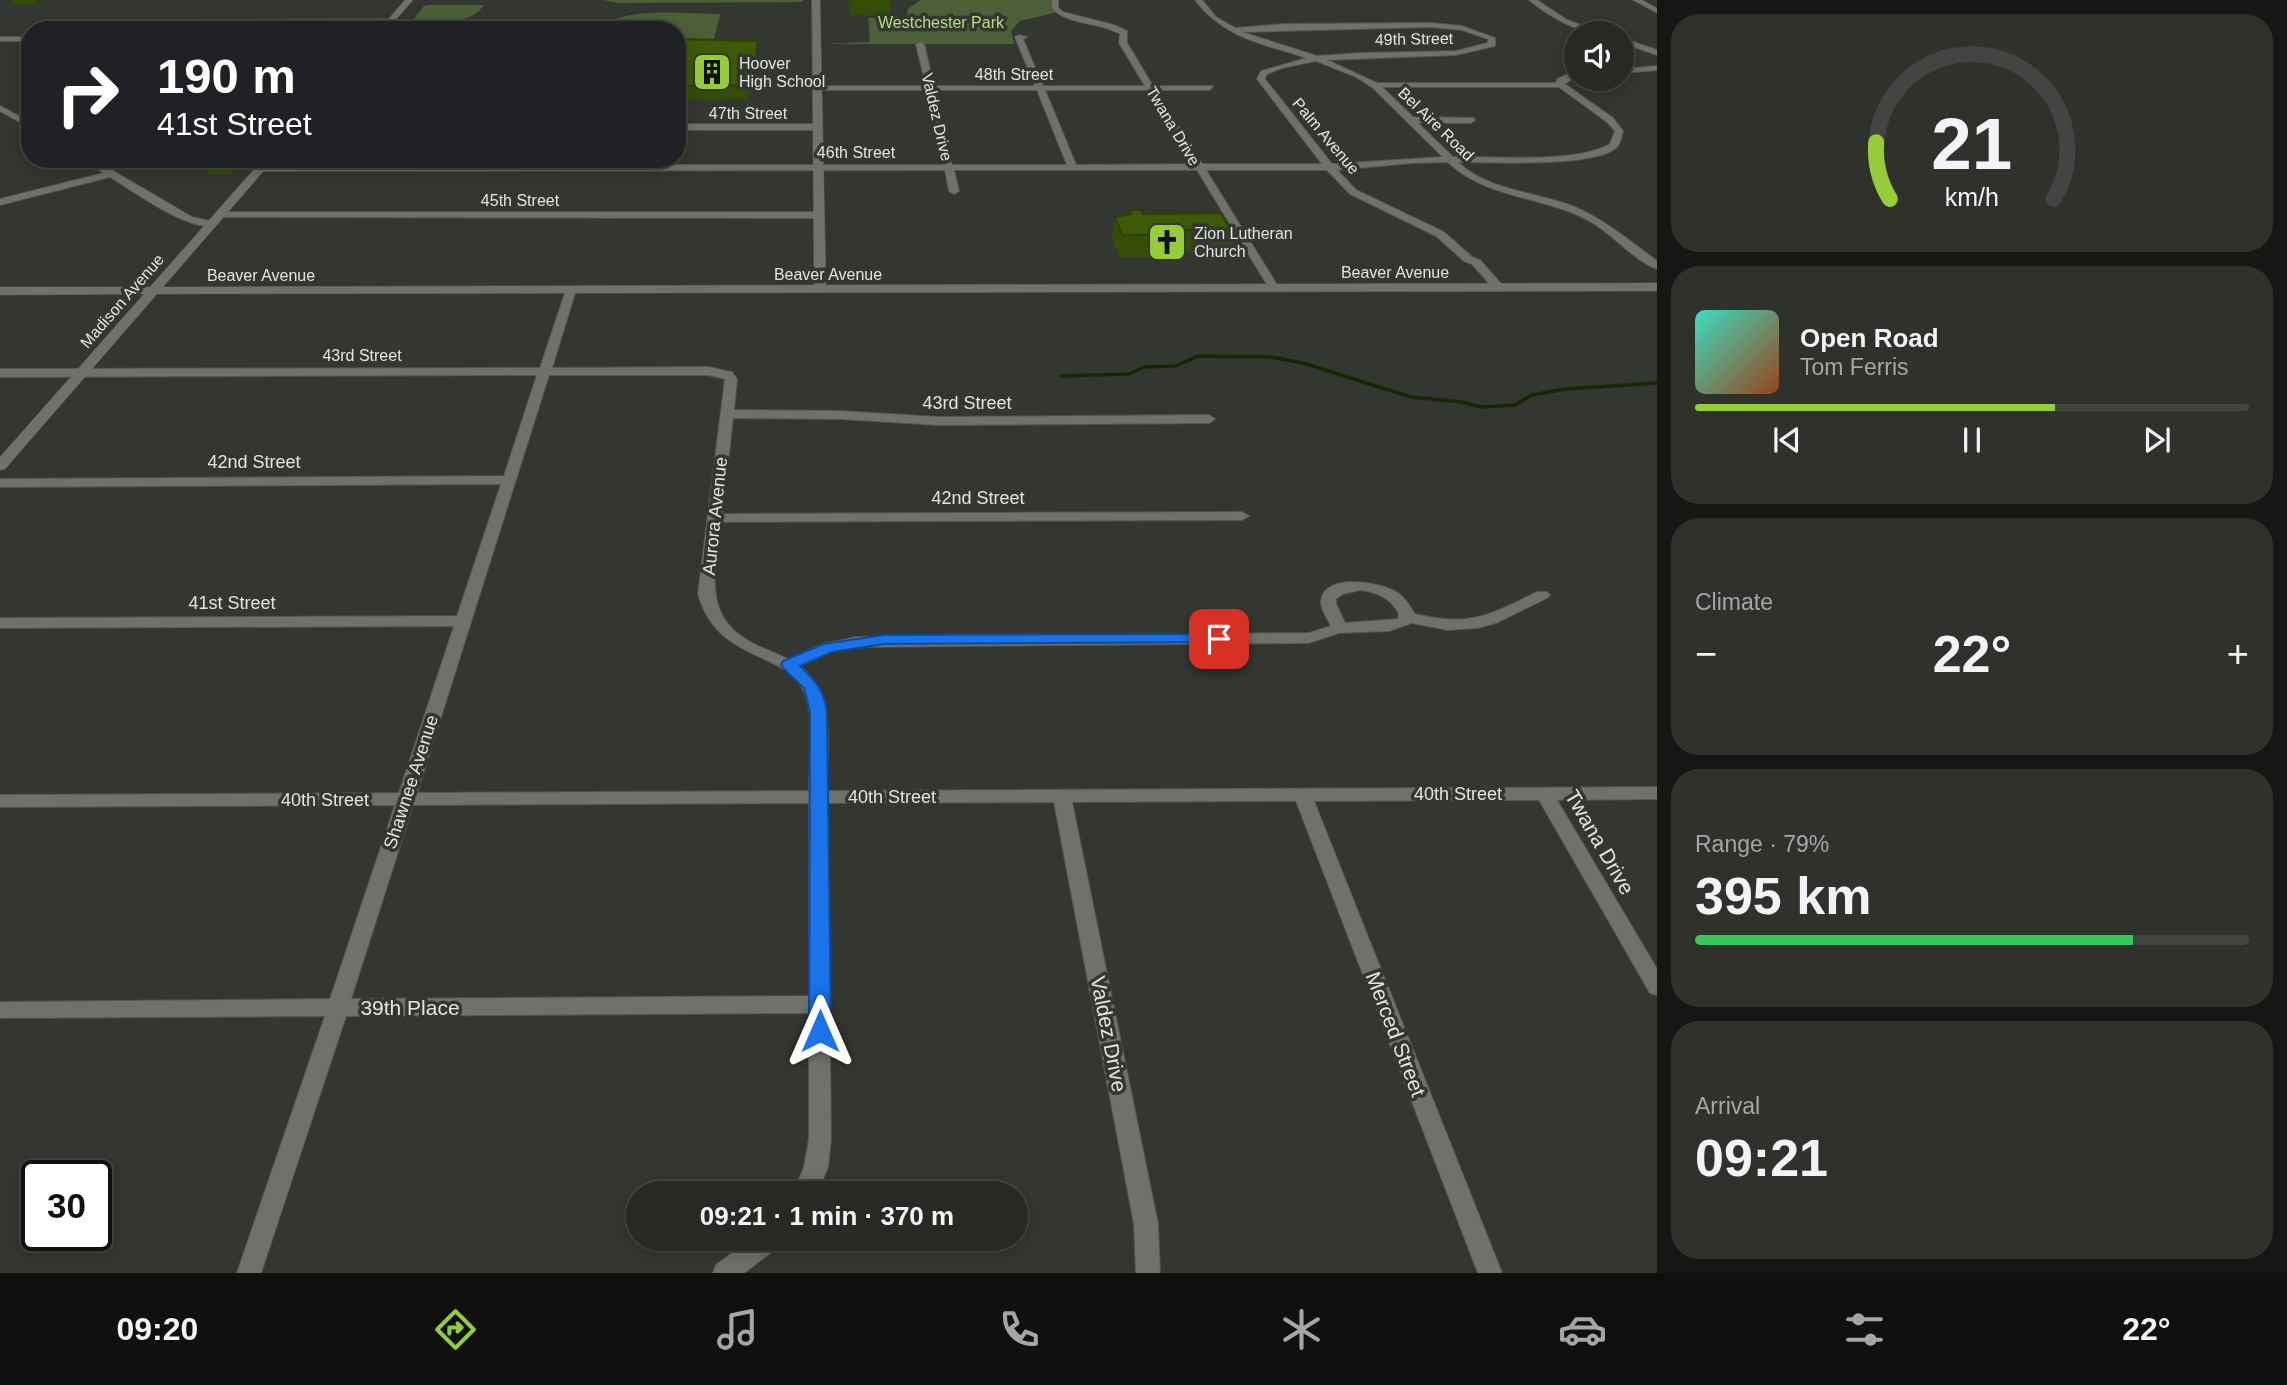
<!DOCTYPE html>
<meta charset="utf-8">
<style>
body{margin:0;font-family:Helvetica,sans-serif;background:#2f312d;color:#f1f3f6;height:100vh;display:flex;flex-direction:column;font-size:26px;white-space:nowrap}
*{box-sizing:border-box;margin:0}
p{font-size:23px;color:#a4a6a7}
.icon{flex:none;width:38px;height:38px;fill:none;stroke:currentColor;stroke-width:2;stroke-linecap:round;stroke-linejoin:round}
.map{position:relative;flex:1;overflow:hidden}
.side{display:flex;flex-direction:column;gap:14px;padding:14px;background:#151714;width:630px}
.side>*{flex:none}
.guide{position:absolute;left:21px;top:21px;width:665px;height:147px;border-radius:28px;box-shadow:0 4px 18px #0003,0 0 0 2px #434542;background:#202124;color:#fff;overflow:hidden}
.fabs{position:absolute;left:1564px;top:21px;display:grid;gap:14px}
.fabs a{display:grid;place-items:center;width:70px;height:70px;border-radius:50%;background:#272925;box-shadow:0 4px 18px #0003,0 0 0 2px #434542;font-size:35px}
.speed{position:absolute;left:21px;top:1160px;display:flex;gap:14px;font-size:35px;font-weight:700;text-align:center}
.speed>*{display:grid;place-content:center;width:91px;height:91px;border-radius:50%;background:#272925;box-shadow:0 4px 18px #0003,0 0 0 2px #434542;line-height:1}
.speed .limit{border:4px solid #111;border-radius:10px;background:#fff;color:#111}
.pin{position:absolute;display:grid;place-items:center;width:60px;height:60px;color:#fff;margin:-30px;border-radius:14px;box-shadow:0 4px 10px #0006}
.me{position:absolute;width:77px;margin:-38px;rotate:0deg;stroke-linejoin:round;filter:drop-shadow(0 0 5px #0008)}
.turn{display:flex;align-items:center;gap:24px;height:147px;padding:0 21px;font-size:32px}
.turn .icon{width:91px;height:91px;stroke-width:2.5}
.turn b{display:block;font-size:49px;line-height:60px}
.big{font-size:52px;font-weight:700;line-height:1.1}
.side .card{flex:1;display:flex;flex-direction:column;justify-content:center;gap:10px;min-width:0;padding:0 24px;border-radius:28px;background:#2f312d}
.side .dial{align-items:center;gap:0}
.dial svg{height:182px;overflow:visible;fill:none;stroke:#434542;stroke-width:7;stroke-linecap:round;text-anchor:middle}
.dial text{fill:#f1f3f6;stroke:none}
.song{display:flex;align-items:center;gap:21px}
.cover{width:84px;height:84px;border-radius:10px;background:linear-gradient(135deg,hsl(170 70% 55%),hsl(20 70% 35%))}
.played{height:7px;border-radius:4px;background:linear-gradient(90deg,#96cc39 65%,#434542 65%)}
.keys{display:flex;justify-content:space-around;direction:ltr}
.heat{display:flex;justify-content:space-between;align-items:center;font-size:38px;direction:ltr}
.charge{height:10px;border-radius:5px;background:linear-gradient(90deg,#34c759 79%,#434542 0)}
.trip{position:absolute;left:626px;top:1181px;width:402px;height:70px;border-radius:35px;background:#272925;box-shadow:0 4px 18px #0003,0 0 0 2px #434542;font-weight:700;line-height:70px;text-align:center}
.tab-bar{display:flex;height:112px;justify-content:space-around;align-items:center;background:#10100f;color:#a4a6a7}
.tab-bar .icon{width:49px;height:49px}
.tab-bar .selected{color:#96cc39}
.tab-bar b{font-size:32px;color:#f1f3f6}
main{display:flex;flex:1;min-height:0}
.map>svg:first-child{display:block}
.green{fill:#4e6037}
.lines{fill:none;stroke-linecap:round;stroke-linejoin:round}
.stream{stroke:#182600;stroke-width:3.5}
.street-casing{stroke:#545551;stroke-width:2}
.secondary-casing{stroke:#545551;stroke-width:1}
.street{fill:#6f726c;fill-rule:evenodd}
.secondary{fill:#6f726c;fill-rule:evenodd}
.wall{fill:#354d07}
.shaded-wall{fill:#2b3f06}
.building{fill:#3e5a08;stroke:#2b3f06;stroke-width:2}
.route{fill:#1a73e8;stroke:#114b97;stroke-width:2}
.labels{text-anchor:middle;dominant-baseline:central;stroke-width:7;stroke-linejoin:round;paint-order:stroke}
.far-park-label{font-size:16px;fill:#b4df7a;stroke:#343731}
.far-street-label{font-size:16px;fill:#e3e4e1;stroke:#343731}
.far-poi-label{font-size:16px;fill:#e3e4e1;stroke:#343731;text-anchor:start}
.street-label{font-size:18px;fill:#e3e4e1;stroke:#343731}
.near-street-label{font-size:21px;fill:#e3e4e1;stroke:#343731}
</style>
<main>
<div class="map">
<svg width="1657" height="1273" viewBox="0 0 1657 1273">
<rect width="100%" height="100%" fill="#343731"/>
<path class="green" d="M 603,0 L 804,0 L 801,2 L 618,3 Z
M 921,0 L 1055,0 L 1058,12 L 1020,21 L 1011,31 L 1014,44 L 823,44 L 870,42 L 868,18 L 907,18 L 908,9 Z
M 429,5 L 484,5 C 469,27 436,21 412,21 L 424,6 Z
M 720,14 L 713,44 L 677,47 L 677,30 L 594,30 C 626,5 682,14 720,14 Z
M 479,23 L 587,23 L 583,30 L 474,30 Z"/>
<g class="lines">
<path class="stream" d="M 1061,376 L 1129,374 L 1144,367 L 1175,366 L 1198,356 L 1271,357 L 1303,363 L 1411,397 L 1462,402 L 1480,407 L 1515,405 L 1532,395 L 1566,389 L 1657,383"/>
<defs>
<path id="street" d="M 1052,0 L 1058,0 L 1058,8 L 1063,12 L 1114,25 L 1127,31 L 1127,43 L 1153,86 L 1213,86 L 1210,90 L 1156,90 L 1202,164 L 1322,164 L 1257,79 L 1261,71 L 1307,58 C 1263,44 1224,38 1195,0 L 1202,0 L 1216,17 L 1235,28 L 1284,24 L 1430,23 L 1462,26 L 1495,38 L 1495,46 L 1456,55 L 1327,60 L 1377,83 L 1556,83 L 1557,79 L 1577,70 L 1577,75 L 1565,84 L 1613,118 L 1623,131 C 1622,135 1620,143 1618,146 C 1600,168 1488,162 1458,162 C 1487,191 1539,192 1575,207 C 1605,220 1631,242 1657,261 L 1657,269 C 1633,260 1614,235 1591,222 C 1547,196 1485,199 1448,162 L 1412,163 L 1337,170 L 1356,190 L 1444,232 L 1472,257 L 1480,260 L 1503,286 L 1503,290 L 1495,290 L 1472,264 L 1464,261 L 1436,236 L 1350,194 L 1327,170 L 1206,170 L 1279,288 L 1274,291 L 1269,288 L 1197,170 L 954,170 L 959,191 L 954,194 L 949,191 L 945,170 L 261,171 L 256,168 L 261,165 L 943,165 L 927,90 L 817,90 L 813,88 L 817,86 L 926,86 L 916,44 L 920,42 L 924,44 L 934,86 L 1035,86 L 1015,37 L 1019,35 L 1027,37 L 1023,39 L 1043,86 L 1145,86 L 1119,43 L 1120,34 C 1100,22 1067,25 1052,8 ZM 1430,27 L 1462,30 L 1488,39 L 1488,43 L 1456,51 L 1361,53 L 1317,56 L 1242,32 ZM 1316,61 L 1354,76 L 1372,87 L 1443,157 L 1332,164 L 1265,79 L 1267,74 L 1282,68 ZM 1382,87 L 1559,87 L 1607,122 L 1615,131 L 1610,144 C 1574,164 1496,156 1453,157 L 1418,123 L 1471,123 L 1475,120 L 1474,118 L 1413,117 ZM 935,90 L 1037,90 L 1067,165 L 952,165 ZM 1045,90 L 1148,90 L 1193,164 L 1076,165 Z
M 1529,0 L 1537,0 L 1567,20 L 1605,33 C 1578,34 1549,16 1529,0 Z
M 390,19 L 392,22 L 191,24 C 183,25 178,30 170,30 L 180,22 L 191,20 Z
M 0,37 L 30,37 L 30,41 L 0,41 Z
M 1622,38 L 1657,50 L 1657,55 L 1622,43 Z
M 1657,66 L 1657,70 L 1622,73 L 1622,69 Z
M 0,106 L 30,122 L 30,128 L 0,111 Z
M 677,124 L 818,124 L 822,127 L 818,130 L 677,130 Z
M 82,159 L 93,159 L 192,217 L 219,223 C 196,238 132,190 110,177 L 0,205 L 0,199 L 104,173 Z
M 220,212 L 819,212 L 824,215 L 819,218 L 217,217 L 217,213 Z
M 571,287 L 576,290 L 552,368 L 708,367 L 732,372 L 737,379 L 734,410 L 840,411 L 938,417 L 1209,415 L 1215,419 L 1209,423 L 938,425 L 840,419 L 733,418 L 722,514 L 1242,512 L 1249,516 L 1242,520 L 721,522 C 717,565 701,610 744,638 C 757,647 774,652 788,659 L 823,644 L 856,637 L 1309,633 L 1331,626 C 1328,619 1320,609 1321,601 C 1324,572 1382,582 1398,593 C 1406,599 1410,606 1415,614 C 1470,627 1488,616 1537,592 L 1547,592 L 1550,595 L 1547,598 L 1496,623 L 1477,628 L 1448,630 L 1412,623 L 1389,631 L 1339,633 L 1309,643 L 856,647 L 833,651 L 800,666 C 837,695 827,749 827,791 L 1657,787 L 1657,799 L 1557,800 L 1657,969 L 1657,995 L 1650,993 L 1539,800 L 1314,801 L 1502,1273 L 1478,1273 L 1296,801 L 1072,802 L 1158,1224 L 1160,1273 L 1136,1273 L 1134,1224 L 1054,802 L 827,803 L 831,1139 L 828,1167 L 817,1194 L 793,1194 L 804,1167 L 809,1139 L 809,1013 L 346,1016 L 261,1273 L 237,1273 L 325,1016 L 0,1018 L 0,1002 L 330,999 L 395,805 L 0,807 L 0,795 L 399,793 L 454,626 L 0,628 L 0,618 L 457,616 L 501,484 L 0,487 L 0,479 L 504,476 L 537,375 L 0,377 L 0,369 L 540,368 L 566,290 ZM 549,375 L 708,375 L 725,379 L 698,594 C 718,665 788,649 805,694 C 816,723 809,760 809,791 L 417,793 ZM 1360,590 C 1377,592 1391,598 1399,614 L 1398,619 L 1345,623 L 1336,604 L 1336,599 L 1343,594 ZM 809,803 L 809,996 L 351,999 L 413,805 Z
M 750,1239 L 781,1239 L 778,1247 L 744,1273 L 713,1273 L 716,1265 Z"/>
<path id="secondary" d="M 405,0 L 413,0 L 387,30 L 379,30 Z
M 812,0 L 820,0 L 826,285 L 1657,283 L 1657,291 L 157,294 L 5,469 L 0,470 L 0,457 L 144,294 L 0,295 L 0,287 L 150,287 L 263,159 L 274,159 L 163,287 L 814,285 Z
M 1633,0 L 1642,0 L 1657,8 L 1657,13 Z"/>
</defs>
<use href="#street" class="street-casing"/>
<use href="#secondary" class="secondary-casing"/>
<use href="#street" class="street"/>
<use href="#secondary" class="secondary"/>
</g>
<path class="wall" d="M 11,0 L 44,0 L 37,4 L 12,4 Z
M 848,0 L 891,0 L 890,16 L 850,15 Z
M 677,39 L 758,54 L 753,94 L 748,94 L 747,99 L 677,100 Z
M 210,159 L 247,159 L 234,174 L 209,174 L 206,164 Z
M 1129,210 L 1233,234 L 1229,256 L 1211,256 L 1203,252 L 1168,252 L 1167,257 L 1120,257 L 1112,239 L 1115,217 L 1128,215 Z"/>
<path class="shaded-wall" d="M 36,0 L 44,0 L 37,4 Z
M 758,41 L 758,54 L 753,94 L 753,80 Z
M 235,159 L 247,159 L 234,174 L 231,164 Z"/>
<path class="building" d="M 677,39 L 758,41 L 753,80 L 747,80 L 747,85 L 677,86 Z
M 210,159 L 235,159 L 231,164 L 206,164 Z
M 1129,210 L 1142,210 L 1143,214 L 1221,213 L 1233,234 L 1214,234 L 1206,230 L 1168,230 L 1170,235 L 1122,235 L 1115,217 L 1131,214 Z"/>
<path class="route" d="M 1219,634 L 1224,635 L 1227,639 L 1224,642 L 884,644 L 832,652 L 800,666 C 815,680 824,690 827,712 L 831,1031 L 827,1037 L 820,1040 L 812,1037 L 809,1031 L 810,712 L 804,688 L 783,668 L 781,665 L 783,661 L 823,644 L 884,635 Z"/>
<defs>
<symbol id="building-square" viewBox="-11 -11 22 22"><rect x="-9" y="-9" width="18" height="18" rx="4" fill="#96cc39" stroke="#343731"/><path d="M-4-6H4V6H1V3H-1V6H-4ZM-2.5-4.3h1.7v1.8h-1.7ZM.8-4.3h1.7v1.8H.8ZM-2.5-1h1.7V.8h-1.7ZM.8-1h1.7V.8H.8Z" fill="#111"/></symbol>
<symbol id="church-square" viewBox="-11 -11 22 22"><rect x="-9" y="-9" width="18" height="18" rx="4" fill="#96cc39" stroke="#343731"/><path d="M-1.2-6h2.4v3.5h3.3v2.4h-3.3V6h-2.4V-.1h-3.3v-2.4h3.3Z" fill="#111"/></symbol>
</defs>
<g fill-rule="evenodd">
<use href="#building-square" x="690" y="50" width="44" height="44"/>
<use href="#church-square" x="1145" y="220" width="44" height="44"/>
</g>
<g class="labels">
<g class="far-park-label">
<text x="941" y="22">Westchester Park</text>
</g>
<g class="far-street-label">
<text transform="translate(1414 39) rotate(-1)">49th Street</text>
<text x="1014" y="74">48th Street</text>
<text x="748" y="113">47th Street</text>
<text transform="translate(937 117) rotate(77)">Valdez Drive</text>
<text transform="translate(1436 124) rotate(44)">Bel Aire Road</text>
<text transform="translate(1173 126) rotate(59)">Twana Drive</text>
<text transform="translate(1326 136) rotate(50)">Palm Avenue</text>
<text x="856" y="152">46th Street</text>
<text x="520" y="200">45th Street</text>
<text x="1395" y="272">Beaver Avenue</text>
<text x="828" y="274">Beaver Avenue</text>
<text x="261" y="275">Beaver Avenue</text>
<text transform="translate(122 301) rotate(-49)">Madison Avenue</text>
<text x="362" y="355">43rd Street</text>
</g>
<g class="far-poi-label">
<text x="739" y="63">Hoover<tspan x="739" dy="18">High School</tspan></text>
<text x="1194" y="233">Zion Lutheran<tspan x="1194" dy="18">Church</tspan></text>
</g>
<g class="street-label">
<text x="967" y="403">43rd Street</text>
<text x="254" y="462">42nd Street</text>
<text x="978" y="498">42nd Street</text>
<text transform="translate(715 516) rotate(-84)">Aurora Avenue</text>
<text x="232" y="603">41st Street</text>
<text transform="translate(411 782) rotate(-72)">Shawnee Avenue</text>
<text x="1458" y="794">40th Street</text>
<text x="892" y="797">40th Street</text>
<text x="325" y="800">40th Street</text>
</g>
<g class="near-street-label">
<text transform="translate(1600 842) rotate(60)">Twana Drive</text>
<text x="410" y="1007">39th Place</text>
<text transform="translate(1109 1034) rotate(79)">Valdez Drive</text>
<text transform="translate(1396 1034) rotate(69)">Merced Street</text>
</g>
</g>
</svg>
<div class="fabs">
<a><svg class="icon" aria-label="sound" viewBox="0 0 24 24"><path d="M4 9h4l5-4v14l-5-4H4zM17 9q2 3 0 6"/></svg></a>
</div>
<div class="speed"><div class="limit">30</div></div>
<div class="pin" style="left:1219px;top:639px;background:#d93025"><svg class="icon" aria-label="arrive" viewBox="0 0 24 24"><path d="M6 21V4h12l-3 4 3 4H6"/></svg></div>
<svg class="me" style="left:820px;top:1031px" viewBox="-20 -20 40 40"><path d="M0-17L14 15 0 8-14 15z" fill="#1a73e8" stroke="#fff" stroke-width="4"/></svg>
<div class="trip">09:21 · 1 min · 370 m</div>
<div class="guide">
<div class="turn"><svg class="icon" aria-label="right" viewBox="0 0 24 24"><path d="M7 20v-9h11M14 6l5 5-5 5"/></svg><div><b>190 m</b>41st Street</div></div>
</div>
</div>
<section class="side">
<div class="card dial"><svg viewBox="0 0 100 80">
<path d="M14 69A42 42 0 1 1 86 69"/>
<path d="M14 69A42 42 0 0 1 8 44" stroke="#96cc39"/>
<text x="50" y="56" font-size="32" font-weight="700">21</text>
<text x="50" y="72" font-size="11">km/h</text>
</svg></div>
<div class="card">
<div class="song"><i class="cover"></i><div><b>Open Road</b><p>Tom Ferris</p></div></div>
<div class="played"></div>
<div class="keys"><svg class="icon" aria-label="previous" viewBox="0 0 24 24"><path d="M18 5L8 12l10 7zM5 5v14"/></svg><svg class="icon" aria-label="pause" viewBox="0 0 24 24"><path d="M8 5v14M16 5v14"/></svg><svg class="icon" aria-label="next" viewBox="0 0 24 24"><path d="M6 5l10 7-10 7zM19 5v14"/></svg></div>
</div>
<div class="card"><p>Climate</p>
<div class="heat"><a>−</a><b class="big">22°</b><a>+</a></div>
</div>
<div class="card"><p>Range · 79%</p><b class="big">395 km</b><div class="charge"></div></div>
<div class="card"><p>Arrival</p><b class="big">09:21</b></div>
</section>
</main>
<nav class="tab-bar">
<b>09:20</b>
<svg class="icon selected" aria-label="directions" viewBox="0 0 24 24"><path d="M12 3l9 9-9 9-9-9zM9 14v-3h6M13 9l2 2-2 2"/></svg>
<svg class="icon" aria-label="music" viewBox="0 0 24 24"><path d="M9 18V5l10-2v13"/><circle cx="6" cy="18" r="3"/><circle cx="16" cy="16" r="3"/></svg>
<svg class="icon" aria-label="phone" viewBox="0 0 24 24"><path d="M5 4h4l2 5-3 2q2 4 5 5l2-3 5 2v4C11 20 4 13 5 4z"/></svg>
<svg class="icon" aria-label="climate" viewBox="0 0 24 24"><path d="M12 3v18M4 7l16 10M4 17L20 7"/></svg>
<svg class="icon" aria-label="car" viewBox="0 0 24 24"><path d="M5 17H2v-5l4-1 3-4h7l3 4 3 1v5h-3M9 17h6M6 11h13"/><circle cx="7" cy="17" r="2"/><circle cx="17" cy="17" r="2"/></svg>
<svg class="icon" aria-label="filters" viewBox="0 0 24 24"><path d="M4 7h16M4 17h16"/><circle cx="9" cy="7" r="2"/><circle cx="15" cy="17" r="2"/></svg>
<b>22°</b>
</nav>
